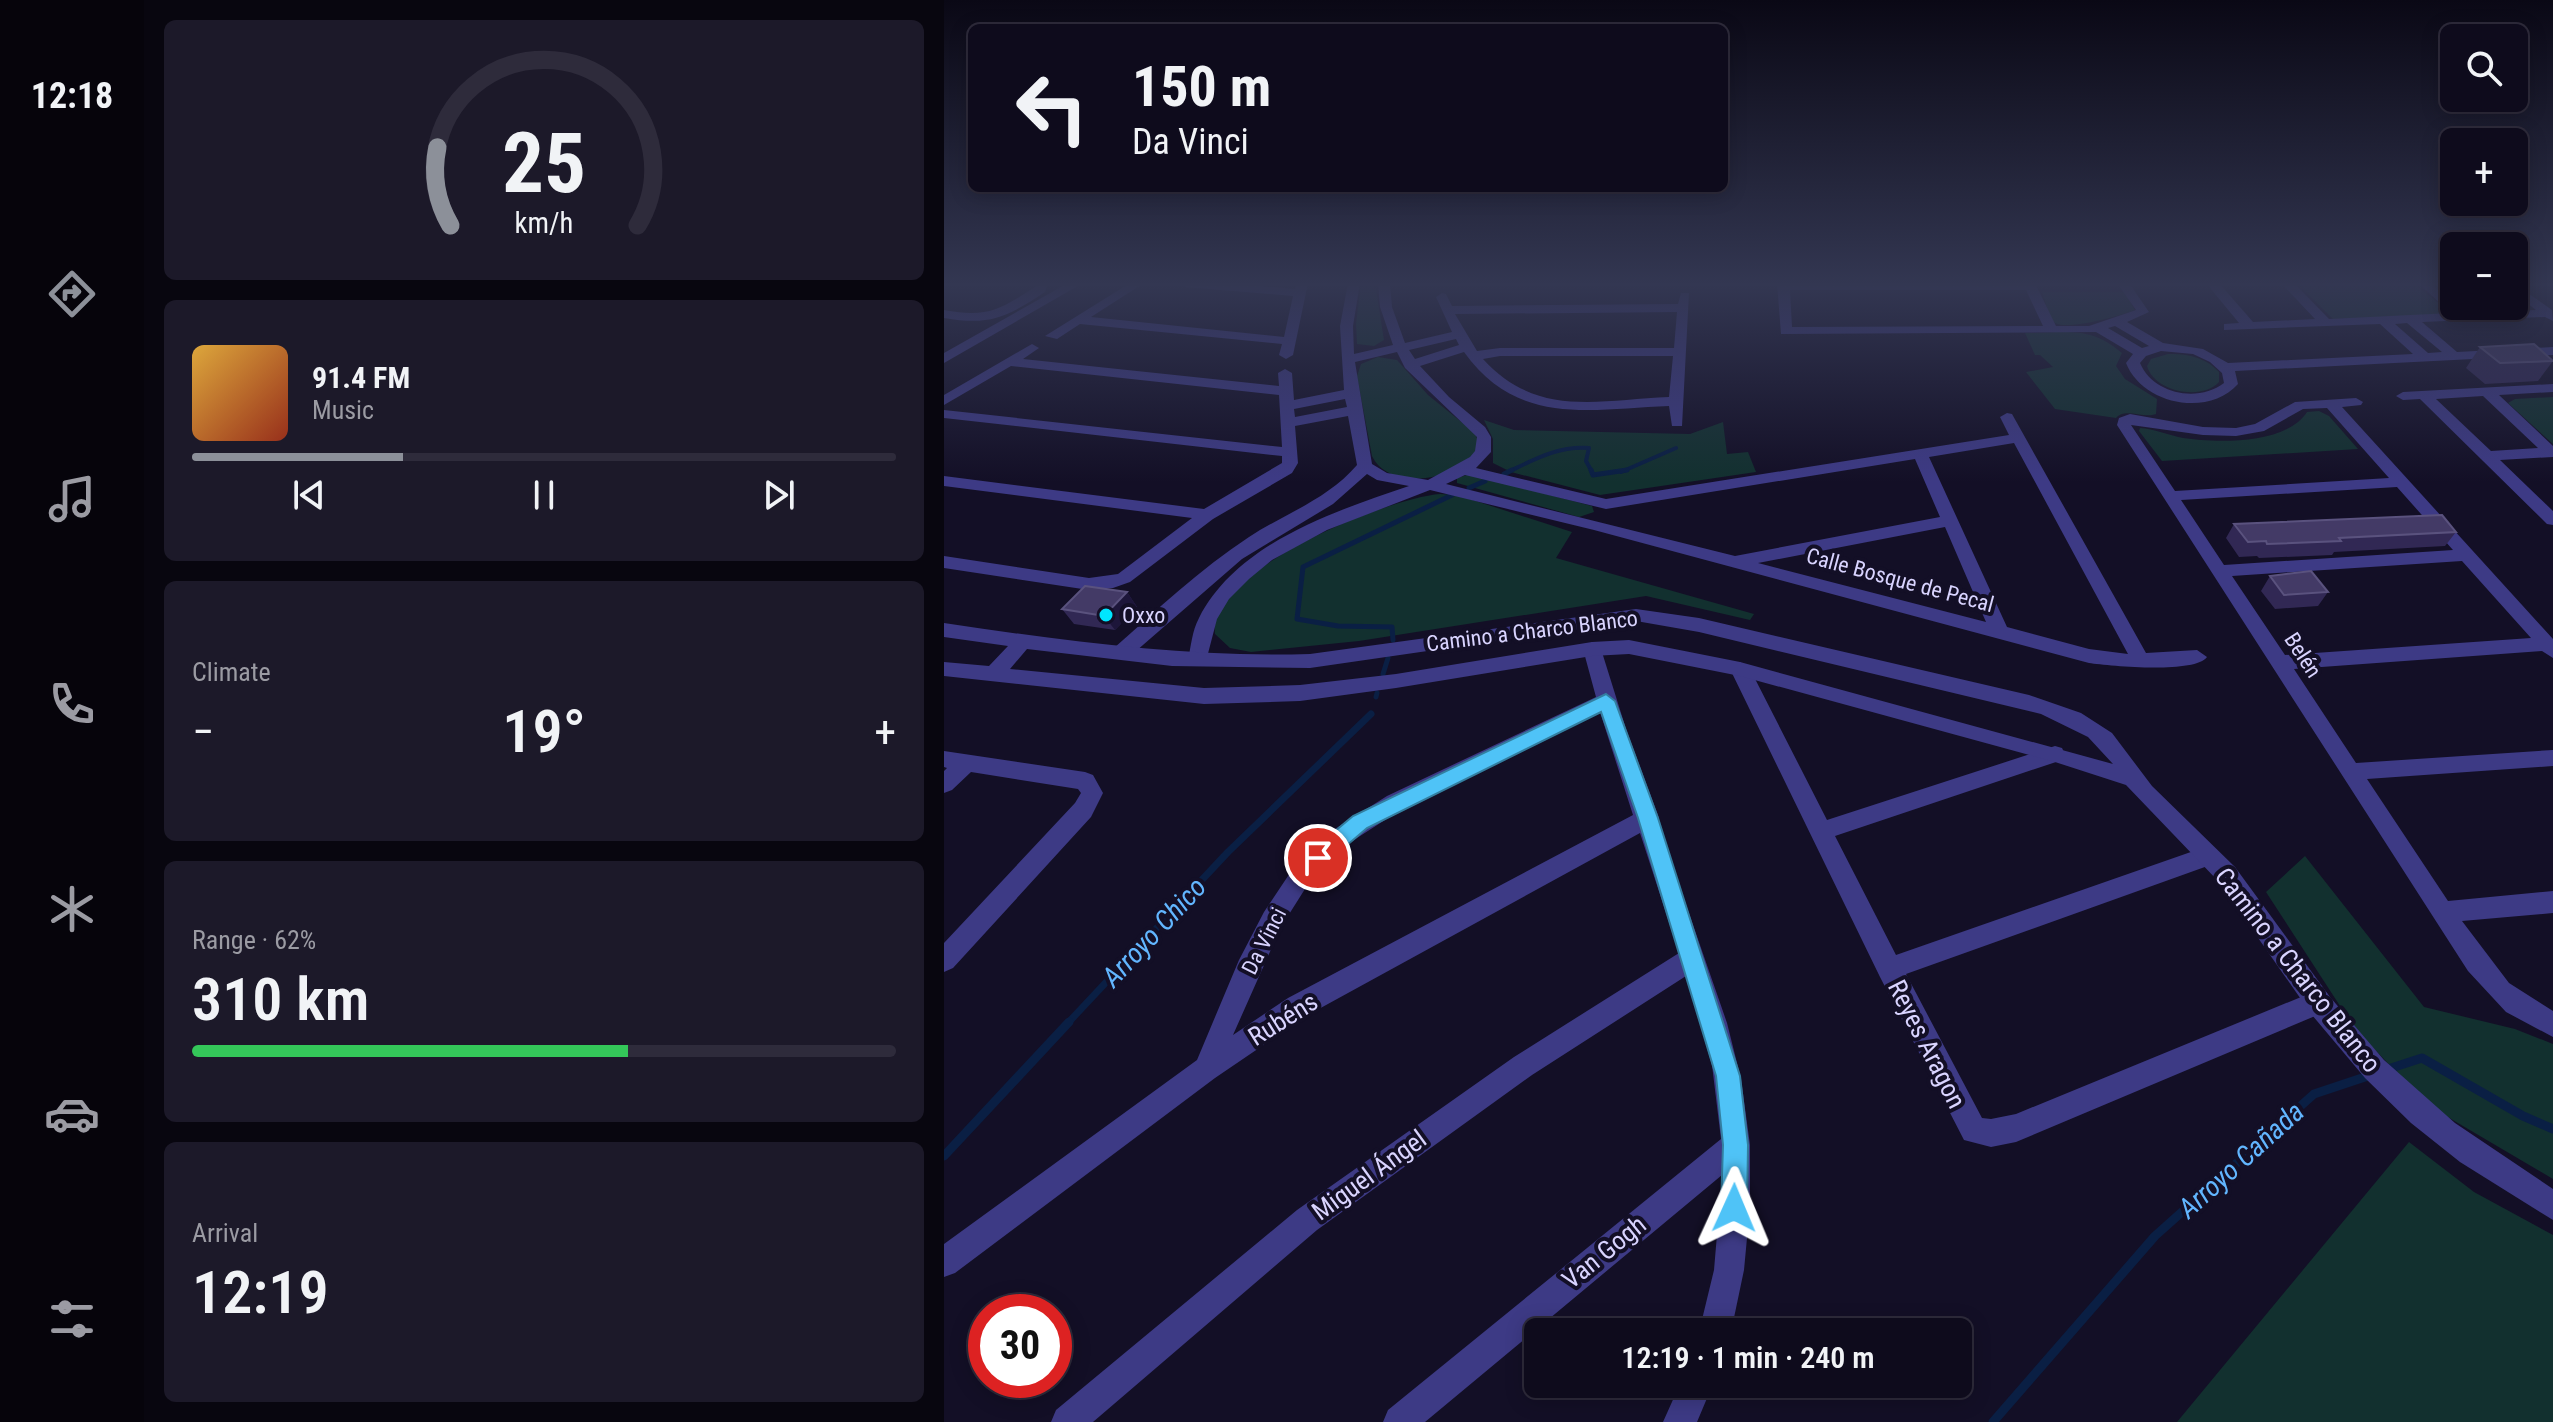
<!DOCTYPE html>
<meta charset="utf-8">
<style>
body{margin:0;font-family:"Roboto Condensed",sans-serif;background:#1c1929;color:#f1f3f6;height:100vh;display:flex;flex-direction:column;font-size:30px;white-space:nowrap}
*{box-sizing:border-box;margin:0}
p{font-size:26px;color:#9b9ba3}
.icon{flex:none;width:44px;height:44px;fill:none;stroke:currentColor;stroke-width:2;stroke-linecap:round;stroke-linejoin:round}
.map{position:relative;flex:1;overflow:hidden}
.panel{display:flex;flex-direction:column;gap:20px;padding:20px;background:#08060f;width:800px}
.panel>*{flex:none}
.hud{position:absolute;left:24px;top:24px;width:760px;height:168px;border-radius:12px;box-shadow:0 4px 20px #0003,0 0 0 2px #2e2b3b;background:#0e0b1c;color:#f1f3f6;overflow:hidden}
.tools{position:absolute;left:1496px;top:24px;display:grid;gap:16px}
.tools a{display:grid;place-items:center;width:88px;height:88px;border-radius:12px;background:#0e0b1c;box-shadow:0 4px 20px #0003,0 0 0 2px #2e2b3b;font-size:40px}
.speed{position:absolute;left:24px;top:1294px;display:flex;gap:16px;font-size:40px;font-weight:700;text-align:center}
.speed>*{display:grid;place-content:center;width:104px;height:104px;border-radius:50%;background:#0e0b1c;box-shadow:0 4px 20px #0003,0 0 0 2px #2e2b3b;line-height:1}
.speed .limit{border:12px solid #d22;background:#fff;color:#111}
.pin{position:absolute;display:grid;place-items:center;width:68px;height:68px;color:#fff;margin:-34px;border:4px solid #fff;border-radius:50%;box-shadow:0 2px 8px #0007}
.me{position:absolute;width:88px;margin:-44px;rotate:1deg;stroke-linejoin:round;filter:drop-shadow(0 0 6px #0008)}
.turn{display:flex;align-items:center;gap:28px;height:168px;padding:0 32px;font-size:36px}
.turn .icon{width:104px;height:104px;stroke-width:2.5}
.turn b{display:block;font-size:56px;line-height:68px}
.big{font-size:60px;font-weight:600;line-height:1.1}
.panel .widget{flex:1;display:flex;flex-direction:column;justify-content:center;gap:12px;min-width:0;padding:0 28px;border-radius:12px;background:#1c1929}
.panel .dial{align-items:center;gap:0}
.dial svg{height:208px;overflow:visible;fill:none;stroke:#2e2b3b;stroke-width:7;stroke-linecap:round;text-anchor:middle}
.dial text{fill:#f1f3f6;stroke:none}
.song{display:flex;align-items:center;gap:24px}
.cover{width:96px;height:96px;border-radius:12px;background:linear-gradient(135deg,hsl(40 70% 55%),hsl(10 70% 35%))}
.played{height:8px;border-radius:4px;background:linear-gradient(90deg,#8c9099 30%,#2e2b3b 30%)}
.keys{display:flex;justify-content:space-around;direction:ltr}
.heat{display:flex;justify-content:space-between;align-items:center;font-size:44px;direction:ltr}
.charge{height:12px;border-radius:6px;background:linear-gradient(90deg,#34c759 62%,#2e2b3b 0)}
.trip{position:absolute;left:580px;top:1318px;width:448px;height:80px;border-radius:12px;background:#0e0b1c;box-shadow:0 4px 20px #0003,0 0 0 2px #2e2b3b;font-weight:600;line-height:80px;text-align:center}
main{display:flex;flex:1;min-height:0}
.tabs{display:flex;flex-direction:column;width:144px;justify-content:space-around;align-items:center;background:#06040b;color:#9b9ba3}
.tabs .icon{width:56px;height:56px}
.tabs .on{color:#8c9099}
.tabs b{font-size:36px;color:#f1f3f6}
.map>svg:first-child{display:block}
.green{fill:#12302f}
.lines{fill:none;stroke-linecap:round;stroke-linejoin:round}
.stream-far3{stroke:#0a1f44;stroke-width:4}
.stream-far2{stroke:#0a1f44;stroke-width:5}
.stream-far1{stroke:#0a1f44;stroke-width:7}
.stream{stroke:#0a1f44;stroke-width:9}
.minor{fill:#3d3a85;fill-rule:evenodd}
.tertiary{fill:#3d3a85;fill-rule:evenodd}
.wall{fill:#312854}
.shaded-wall{fill:#1d163a}
.building{fill:#433a66;stroke:#5a527e;stroke-width:2}
.route{fill:#4fc3f7;stroke:#337fa1;stroke-width:2}
.poi-dot{fill:#00e5ff;stroke:#130f26;stroke-width:3}
.labels{text-anchor:middle;dominant-baseline:central;stroke-width:8;stroke-linejoin:round;paint-order:stroke}
.street-label{font-size:22px;fill:#d9d4ff;stroke:#130f26}
.poi-label{font-size:22px;fill:#d9d4ff;stroke:#130f26;text-anchor:start}
.near-street-label{font-size:26px;fill:#d9d4ff;stroke:#130f26}
.near-water-label{font-size:28px;font-style:italic;fill:#62b6ff;stroke:#130f26}
</style>
<main>
<nav class="tabs">
<b>12:18</b>
<svg class="icon on" aria-label="directions" viewBox="0 0 24 24"><path d="M12 3l9 9-9 9-9-9zM9 14v-3h6M13 9l2 2-2 2"/></svg>
<svg class="icon" aria-label="music" viewBox="0 0 24 24"><path d="M9 18V5l10-2v13"/><circle cx="6" cy="18" r="3"/><circle cx="16" cy="16" r="3"/></svg>
<svg class="icon" aria-label="phone" viewBox="0 0 24 24"><path d="M5 4h4l2 5-3 2q2 4 5 5l2-3 5 2v4C11 20 4 13 5 4z"/></svg>
<svg class="icon" aria-label="climate" viewBox="0 0 24 24"><path d="M12 3v18M4 7l16 10M4 17L20 7"/></svg>
<svg class="icon" aria-label="car" viewBox="0 0 24 24"><path d="M5 17H2v-5l4-1 3-4h7l3 4 3 1v5h-3M9 17h6M6 11h13"/><circle cx="7" cy="17" r="2"/><circle cx="17" cy="17" r="2"/></svg>
<svg class="icon" aria-label="filters" viewBox="0 0 24 24"><path d="M4 7h16M4 17h16"/><circle cx="9" cy="7" r="2"/><circle cx="15" cy="17" r="2"/></svg>
</nav>
<section class="panel">
<div class="widget dial"><svg viewBox="0 0 100 80">
<path d="M14 69A42 42 0 1 1 86 69"/>
<path d="M14 69A42 42 0 0 1 9 39" stroke="#8c9099"/>
<text x="50" y="56" font-size="32" font-weight="700">25</text>
<text x="50" y="72" font-size="11">km/h</text>
</svg></div>
<div class="widget">
<div class="song"><i class="cover"></i><div><b>91.4 FM</b><p>Music</p></div></div>
<div class="played"></div>
<div class="keys"><svg class="icon" aria-label="previous" viewBox="0 0 24 24"><path d="M18 5L8 12l10 7zM5 5v14"/></svg><svg class="icon" aria-label="pause" viewBox="0 0 24 24"><path d="M8 5v14M16 5v14"/></svg><svg class="icon" aria-label="next" viewBox="0 0 24 24"><path d="M6 5l10 7-10 7zM19 5v14"/></svg></div>
</div>
<div class="widget"><p>Climate</p>
<div class="heat"><a>−</a><b class="big">19°</b><a>+</a></div>
</div>
<div class="widget"><p>Range · 62%</p><b class="big">310 km</b><div class="charge"></div></div>
<div class="widget"><p>Arrival</p><b class="big">12:19</b></div>
</section>
<div class="map">
<svg width="1609" height="1422" viewBox="0 0 1609 1422">
<rect width="100%" height="100%" fill="#130f26"/>
<path class="green" d="M 417,283 L 431,283 L 440,340 L 430,346 L 413,344 L 412,324 Z
M 1353,283 L 1470,283 L 1507,314 L 1389,319 Z
M 1098,292 L 1180,292 L 1191,310 C 1179,315 1120,332 1110,322 C 1104,316 1101,300 1098,292 Z
M 1081,333 C 1121,333 1146,325 1178,353 L 1172,366 L 1181,379 L 1213,399 L 1212,414 C 1199,419 1181,407 1172,418 L 1111,409 L 1082,372 L 1109,367 L 1096,355 L 1091,355 Z
M 1224,354 C 1243,353 1263,358 1275,372 L 1275,382 C 1258,401 1210,392 1203,366 L 1207,359 Z
M 434,357 L 453,360 L 484,395 L 531,433 L 535,444 C 522,480 446,494 428,456 L 413,376 L 417,364 Z
M 1609,397 L 1609,444 L 1564,403 L 1571,399 Z
M 1375,411 L 1385,416 L 1414,449 L 1218,461 L 1195,431 L 1196,428 C 1210,429 1224,435 1239,438 C 1272,443 1342,445 1363,412 Z
M 540,420 L 570,430 L 746,434 L 779,422 L 783,454 L 804,452 L 812,472 L 656,495 L 567,472 L 549,463 L 549,439 Z
M 526,474 L 648,506 L 650,512 L 635,517 L 513,483 L 513,478 Z
M 496,494 L 513,495 L 628,532 L 612,558 L 810,614 L 806,620 L 702,596 L 415,641 L 307,652 L 286,648 L 271,634 C 263,570 444,498 496,494 Z
M 1361,856 L 1480,1007 L 1571,1029 L 1609,1044 L 1609,1179 L 1485,1106 L 1411,1029 L 1322,892 Z
M 1465,1142 L 1530,1192 L 1609,1235 L 1609,1422 L 1233,1422 Z"/>
<g class="lines">
<path class="stream-far3" d="M 564,472 C 591,459 614,446 645,448 L 642,461 L 648,472
M 677,472 L 732,448"/>
<path class="stream-far2" d="M 647,470 L 649,475 L 683,470
M 560,474 L 568,470
M 525,488 L 541,481
M 449,640 L 448,627 L 394,626 L 353,619 L 359,567 L 508,495
M 439,674 L 444,658
M 432,697 L 433,693"/>
<path class="stream-far1" d="M 123,1024 L 284,852 L 427,714"/>
<path class="stream" d="M 1441,1070 L 1478,1058 L 1579,1116 L 1609,1129
M 0,1156 L 125,1022
M 1049,1422 L 1211,1236 L 1370,1094 L 1427,1075"/>
<path class="minor" d="M 92,283 L 104,283 L 101,292 C 63,317 47,326 0,318 L 0,310 C 43,318 55,310 91,287 Z
M 124,283 L 139,283 L 0,363 L 0,353 Z
M 186,283 L 200,283 L 147,317 L 340,337 L 349,296 L 241,287 L 235,283 L 283,283 L 351,289 L 352,283 L 364,283 L 349,355 L 342,359 L 335,355 L 338,344 L 136,324 L 113,339 L 101,336 Z
M 404,283 L 416,283 L 409,326 L 410,354 L 449,345 L 436,307 L 434,283 L 446,283 L 448,307 L 461,343 L 508,332 L 492,297 L 498,293 L 502,294 L 508,306 L 734,304 L 737,293 L 745,293 L 738,426 L 728,426 L 725,406 C 645,409 574,427 520,352 L 476,366 L 505,397 L 541,427 L 547,437 L 547,452 L 532,468 L 662,499 L 1065,435 L 1056,417 L 1063,413 L 1068,414 L 1202,653 L 1253,650 L 1263,657 C 1251,674 1165,666 1145,663 L 650,530 L 486,490 L 383,530 L 328,560 L 305,579 L 285,599 L 273,619 L 261,665 L 247,665 L 244,660 C 247,646 248,631 255,618 C 293,543 391,511 465,486 L 433,480 L 423,474 L 389,504 L 298,559 L 184,658 L 170,658 L 168,653 L 170,648 C 213,610 256,569 305,537 C 342,513 384,499 413,465 L 404,416 L 351,426 L 354,463 L 348,473 L 269,519 L 186,582 L 169,588 L 145,590 L 0,568 L 0,556 L 145,578 L 174,574 L 248,518 L 0,486 L 0,476 L 260,509 L 338,463 L 338,456 L 0,418 L 0,410 L 338,447 L 335,395 L 67,366 L 0,405 L 0,395 L 88,344 L 95,348 L 79,359 L 335,386 L 334,373 L 341,369 L 348,373 L 350,400 L 400,390 L 396,326 ZM 733,312 L 730,348 L 556,348 L 533,351 L 511,314 ZM 512,339 L 515,345 L 471,359 L 465,350 ZM 453,352 L 461,368 L 533,437 L 531,451 L 526,457 L 484,480 L 443,473 L 428,464 L 411,362 ZM 556,356 L 729,356 L 725,397 C 653,400 593,418 539,359 ZM 401,399 L 403,407 L 351,417 L 350,409 ZM 1070,443 L 1184,654 L 1145,649 L 1063,627 L 985,457 ZM 971,459 L 996,517 L 791,556 L 502,484 L 521,475 L 662,509 ZM 1001,527 L 1042,622 L 814,563 Z
M 833,283 L 1091,283 L 1112,326 L 1145,326 L 1192,310 L 1173,283 L 1185,283 L 1205,312 L 1183,322 L 1219,343 L 1259,349 L 1284,363 L 1469,354 L 1436,324 L 1280,330 L 1280,324 L 1295,323 L 1262,283 L 1275,283 L 1309,322 L 1371,319 L 1337,283 L 1350,283 L 1385,319 L 1507,313 L 1474,283 L 1487,283 L 1510,306 L 1522,313 L 1592,310 L 1570,293 L 1570,283 L 1608,310 L 1609,321 L 1601,317 L 1478,322 L 1513,352 L 1609,347 L 1609,355 L 1291,371 L 1294,384 C 1264,418 1198,404 1182,363 L 1189,354 L 1152,332 L 837,334 ZM 846,290 L 1082,290 L 1099,326 L 848,327 ZM 1463,323 L 1498,352 L 1484,353 L 1451,324 ZM 1171,326 L 1205,346 L 1198,348 L 1164,328 ZM 1217,351 L 1249,354 L 1266,362 L 1278,373 L 1280,383 C 1254,403 1209,394 1196,363 L 1202,356 Z
M 1609,384 L 1609,392 L 1555,395 L 1609,446 L 1609,457 L 1556,460 L 1609,511 L 1609,525 L 1603,524 L 1476,399 L 1459,400 L 1452,396 L 1459,392 ZM 1539,396 L 1594,448 L 1547,451 L 1492,399 Z
M 1412,398 L 1419,402 L 1417,405 L 1398,407 L 1609,639 L 1609,658 L 1598,651 L 1350,669 L 1412,763 L 1609,750 L 1609,766 L 1423,779 L 1504,901 L 1609,891 L 1609,913 L 1518,921 L 1565,983 L 1609,1011 L 1609,1037 L 1562,1012 L 1524,971 L 1173,425 L 1175,418 L 1186,414 L 1259,427 L 1292,428 L 1311,424 L 1351,402 ZM 1383,408 L 1445,478 L 1231,491 L 1187,425 L 1259,435 L 1292,436 L 1320,431 L 1359,409 ZM 1453,487 L 1509,550 L 1280,565 L 1237,500 ZM 1518,561 L 1587,638 L 1341,655 L 1288,576 Z
M 648,642 L 657,649 L 682,729 L 715,818 L 713,821 L 783,1023 L 797,1079 L 806,1145 L 806,1206 L 800,1270 L 787,1332 L 755,1332 L 770,1270 L 778,1175 L 481,1422 L 439,1422 L 444,1410 L 777,1139 L 768,1065 L 742,976 L 588,1075 L 373,1230 L 149,1422 L 107,1422 L 112,1410 L 353,1210 L 570,1057 L 735,953 L 696,833 L 362,1016 L 271,1078 L 11,1273 L 0,1277 L 0,1244 L 253,1060 L 295,960 L 320,912 L 350,867 L 383,834 L 443,796 L 652,697 L 639,649 ZM 656,712 L 689,815 L 344,998 L 289,1035 L 337,927 L 366,881 L 399,847 L 458,809 Z
M 796,662 L 806,669 L 883,820 L 1111,746 L 1118,748 L 1121,754 L 1118,760 L 891,836 L 952,955 L 1264,846 L 1272,849 L 1275,856 L 1272,863 L 962,974 L 1038,1118 L 1047,1119 L 1072,1114 L 1374,990 L 1383,993 L 1387,1002 L 1383,1011 L 1072,1142 L 1047,1147 L 1020,1140 L 936,977 L 786,669 Z
M 0,751 L 141,772 L 149,775 L 159,793 L 147,817 L 9,968 L 0,972 L 0,943 L 131,803 L 137,793 L 134,789 L 27,772 L 8,790 L 0,793 L 0,771 L 3,768 L 0,767 Z
M 736,1384 L 769,1384 L 753,1422 L 719,1422 Z"/>
<path class="tertiary" d="M 692,609 L 755,618 L 1085,695 L 1137,713 L 1168,733 L 1208,786 L 1291,867 L 1386,997 L 1440,1060 L 1511,1123 L 1609,1189 L 1609,1220 L 1516,1162 L 1467,1123 L 1421,1078 L 1368,1015 L 1275,882 L 1182,785 L 1111,762 L 796,676 L 685,654 L 648,656 L 452,688 L 356,701 L 260,704 L 0,676 L 0,662 L 45,666 L 64,646 L 0,637 L 0,623 C 122,641 243,658 366,654 ZM 692,621 L 755,632 L 1097,714 L 1144,737 L 1169,764 L 796,662 L 685,640 L 648,642 L 452,674 L 356,685 L 260,688 L 66,669 L 83,649 L 228,666 L 366,668 Z"/>
</g>
<path class="wall" d="M 1536,347 L 1609,360 L 1609,361 L 1594,381 L 1541,384 L 1522,368 Z
M 1290,524 L 1512,532 L 1501,546 L 1390,552 L 1388,555 L 1315,558 L 1313,556 L 1295,557 L 1282,538 Z
M 1326,576 L 1384,592 L 1374,606 L 1331,609 L 1317,591 Z
M 183,592 L 193,607 L 171,630 L 130,624 L 118,609 Z"/>
<path class="shaded-wall" d="M 183,592 L 193,607 L 171,630 L 160,616 Z"/>
<path class="building" d="M 1590,344 L 1609,361 L 1556,363 L 1536,347 Z
M 1498,515 L 1512,532 L 1395,538 L 1397,541 L 1323,544 L 1322,541 L 1304,542 L 1290,524 Z
M 1367,571 L 1384,592 L 1340,595 L 1326,576 Z
M 141,586 L 183,592 L 160,616 L 118,609 Z"/>
<linearGradient id="sky" x2="0" y2="1"><stop stop-color="#0a0815"/><stop offset="0.59" stop-color="#333752"/><stop offset="1" stop-color="#333752" stop-opacity="0"/></linearGradient>
<rect width="1609" height="482" fill="url(#sky)"/>
<path class="route" d="M 662,694 L 671,701 L 714,818 L 796,1076 L 804,1145 L 803,1208 L 800,1218 L 790,1222 L 781,1218 L 777,1208 L 779,1145 L 772,1076 L 694,818 L 657,712 L 423,828 L 381,864 L 374,867 L 366,864 L 363,858 L 366,852 L 409,816 Z"/>
<circle class="poi-dot" cx="162" cy="615" r="8"/>
<g class="labels">
<g class="street-label">
<text transform="translate(956 580) rotate(15)">Calle Bosque de Pecal</text>
<text transform="translate(588 631) rotate(-7)">Camino a Charco Blanco</text>
<text transform="translate(1359 655) rotate(57)">Belén</text>
<text transform="translate(320 941) rotate(-63)">Da Vinci</text>
</g>
<g class="poi-label">
<text x="178" y="615">Oxxo</text>
</g>
<g class="near-street-label">
<text transform="translate(1354 970) rotate(52)">Camino a Charco Blanco</text>
<text transform="translate(339 1019) rotate(-32)">Rubéns</text>
<text transform="translate(983 1044) rotate(63)">Reyes Aragon</text>
<text transform="translate(425 1175) rotate(-36)">Miguel Ángel</text>
<text transform="translate(660 1252) rotate(-39)">Van Gogh</text>
</g>
<g class="near-water-label">
<text transform="translate(210 932) rotate(-47)">Arroyo Chico</text>
<text transform="translate(1297 1160) rotate(-42)">Arroyo Cañada</text>
</g>
</g>
</svg>
<div class="tools">
<a><svg class="icon" aria-label="search" viewBox="0 0 24 24"><circle cx="10" cy="10" r="6"/><path d="M15 15l6 6"/></svg></a>
<a>+</a>
<a>−</a>
</div>
<div class="speed"><div class="limit">30</div></div>
<div class="pin" style="left:374px;top:858px;background:#d93025"><svg class="icon" aria-label="arrive" viewBox="0 0 24 24"><path d="M6 21V4h12l-3 4 3 4H6"/></svg></div>
<svg class="me" style="left:790px;top:1208px" viewBox="-20 -20 40 40"><path d="M0-17L14 15 0 8-14 15z" fill="#4fc3f7" stroke="#fff" stroke-width="4"/></svg>
<div class="trip">12:19 · 1 min · 240 m</div>
<div class="hud">
<div class="turn"><svg class="icon" aria-label="left" viewBox="0 0 24 24"><path d="M17 20v-9H6M10 6l-5 5 5 5"/></svg><div><b>150 m</b>Da Vinci</div></div>
</div>
</div>
</main>
